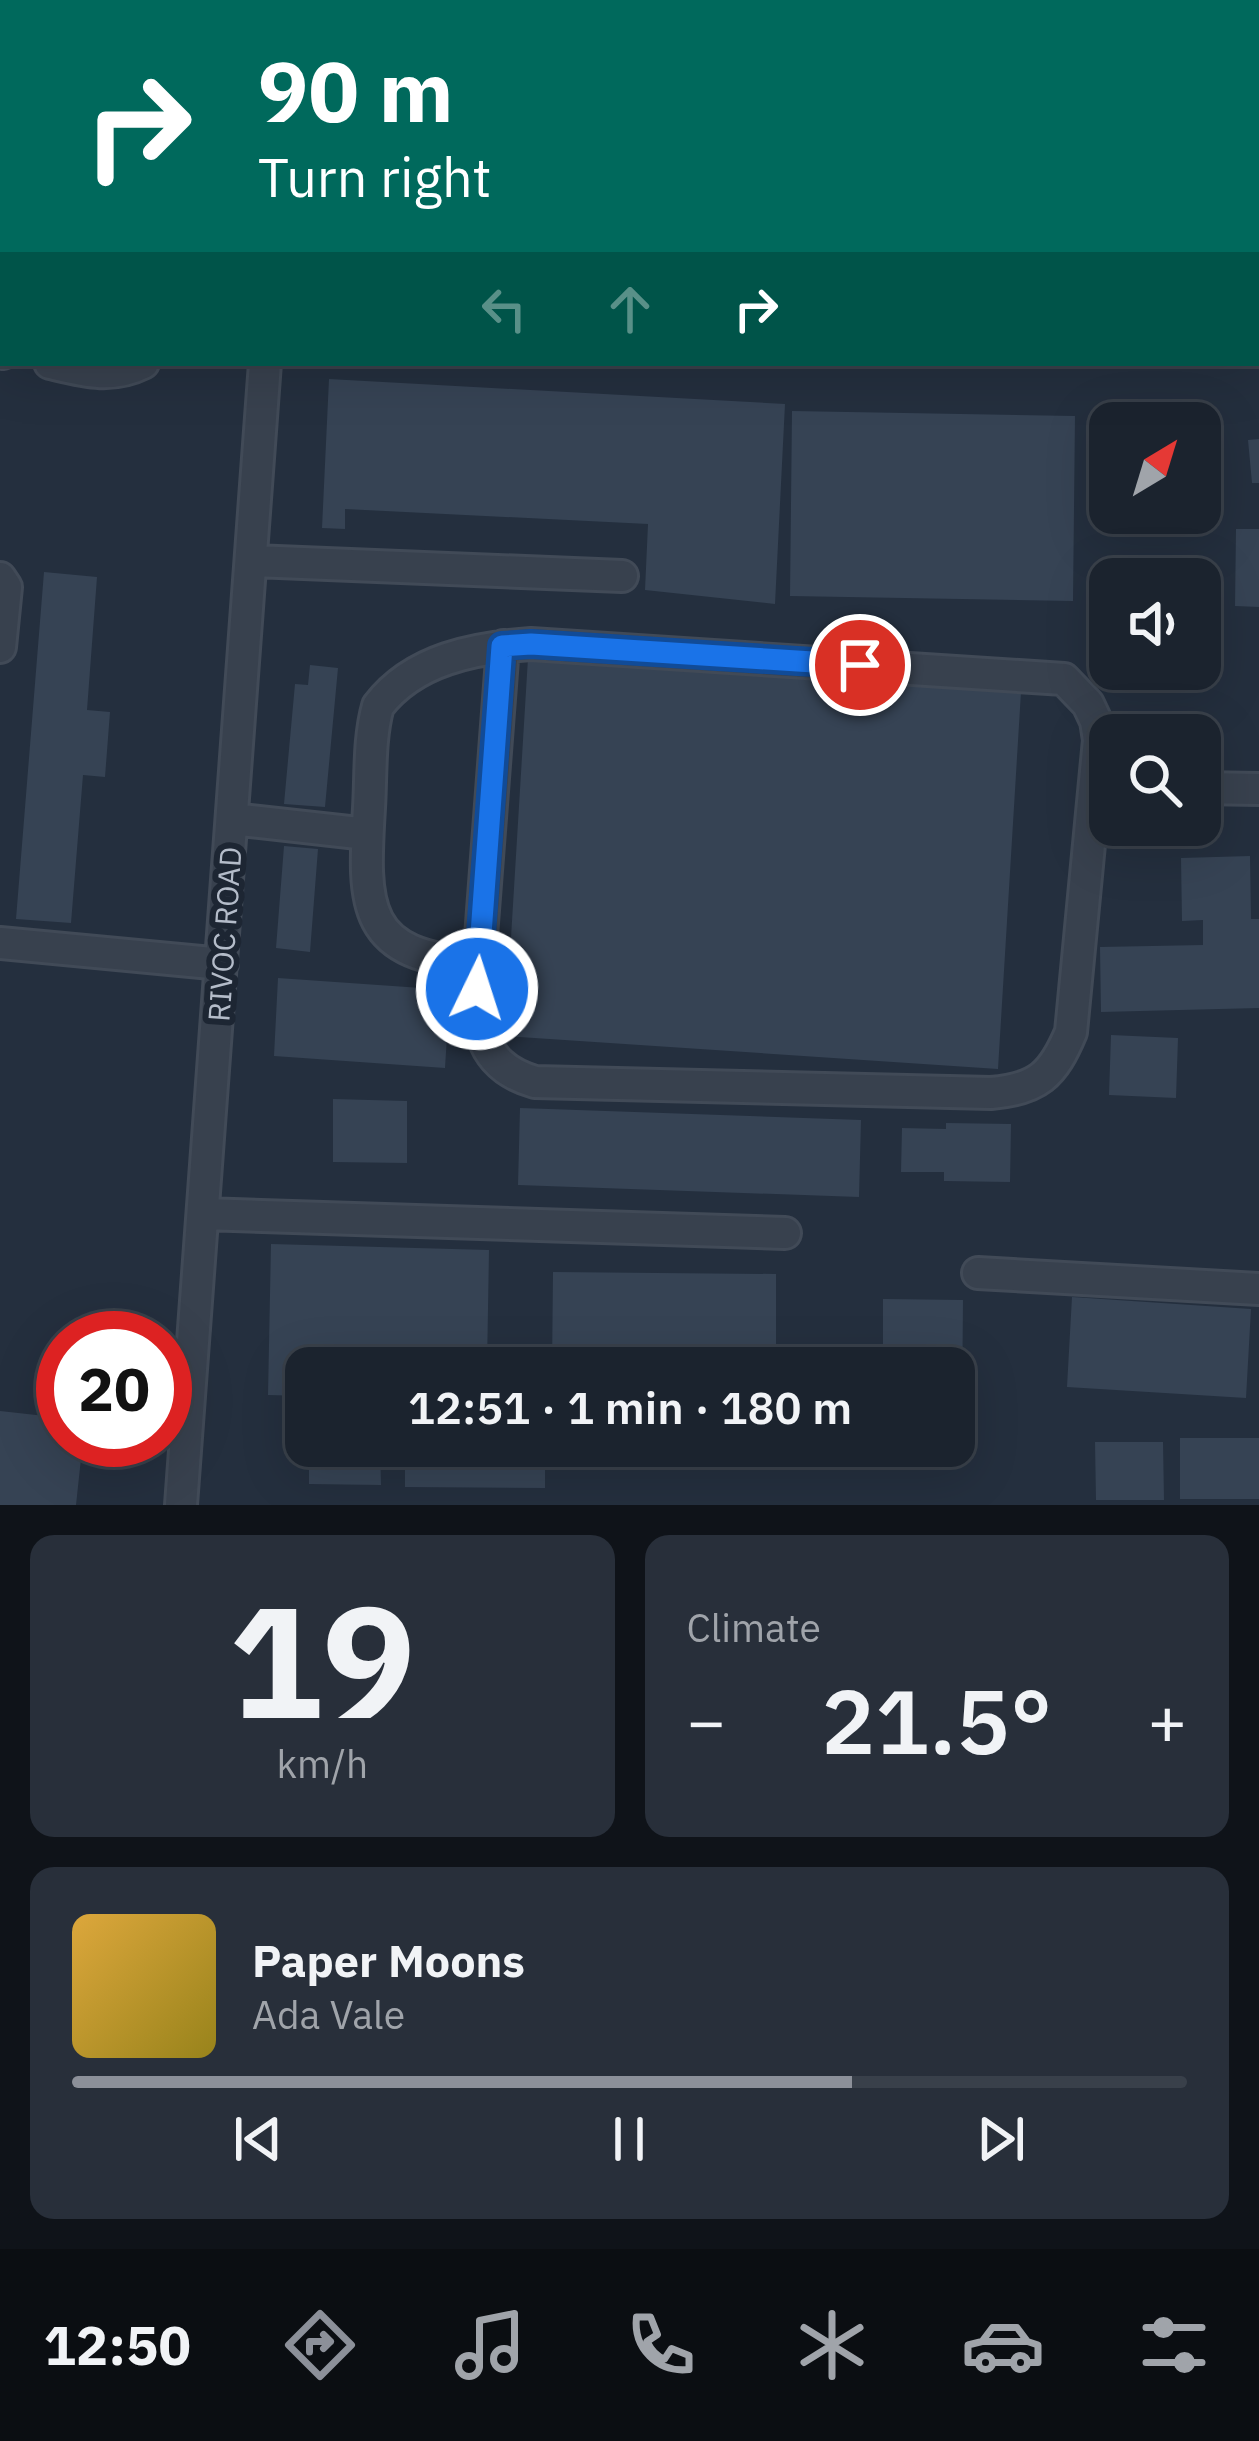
<!DOCTYPE html>
<meta charset="utf-8">
<style>
body{margin:0;font-family:"IBM Plex Sans",sans-serif;background:#282f3a;color:#f1f3f6;height:100vh;display:flex;flex-direction:column;font-size:45px;white-space:nowrap}
*{box-sizing:border-box;margin:0}
p{font-size:39px;color:#a0a4aa}
.icon{flex:none;width:66px;height:66px;fill:none;stroke:currentColor;stroke-width:2;stroke-linecap:round;stroke-linejoin:round}
.map{position:relative;height:1505px;overflow:hidden}
.side{display:flex;flex-direction:column;gap:30px;padding:30px;background:#0f1319;flex:1}
.side>*{flex:none}
.hud{position:absolute;left:0px;top:0px;width:1260px;height:366px;box-shadow:0 12px 48px #0002,0 0 0 3px #39404a;background:#00695c;color:#fff;overflow:hidden}
.needle{width:78px;rotate:38deg}
.fabs{position:absolute;left:1089px;top:402px;display:grid;gap:24px}
.fabs a{display:grid;place-items:center;width:132px;height:132px;border-radius:24px;background:#1b232e;box-shadow:0 12px 48px #0002,0 0 0 3px #39404a;font-size:60px}
.speed{position:absolute;left:36px;top:1311px;display:flex;gap:24px;font-size:60px;font-weight:700;text-align:center}
.speed>*{display:grid;place-content:center;width:156px;height:156px;border-radius:50%;background:#1b232e;box-shadow:0 12px 48px #0002,0 0 0 3px #39404a;line-height:1}
.speed .limit{border:18px solid #d22;background:#fff;color:#111}
.pin{position:absolute;display:grid;place-items:center;width:102px;height:102px;color:#fff;margin:-51px;border:6px solid #fff;border-radius:50%;box-shadow:0 3px 12px #0007}
.me{position:absolute;width:132px;margin:-66px;rotate:4deg;stroke-linejoin:round;filter:drop-shadow(0 0 9px #0008)}
.turn{display:flex;align-items:center;gap:42px;height:252px;padding:0 60px;font-size:54px}
.turn .icon{width:156px;height:156px;stroke-width:2.5}
.turn b{display:block;font-size:84px;line-height:102px}
.lanes{display:flex;align-items:center;height:114px;padding:0 60px;background:#0003;justify-content:center;gap:60px;direction:ltr}
.lanes .off{opacity:.35}
.big{font-size:90px;font-weight:600;line-height:1.1}
.side .widget{flex:1;display:flex;flex-direction:column;justify-content:center;gap:18px;min-width:0;padding:0 42px;border-radius:24px;background:#282f3a}
.side .dial{align-items:center;gap:0}
.dial b{font-size:156px;line-height:1}
.song{display:flex;align-items:center;gap:36px}
.cover{width:144px;height:144px;border-radius:18px;background:linear-gradient(135deg,hsl(40 70% 55%),hsl(50 70% 35%))}
.played{height:12px;border-radius:6px;background:linear-gradient(90deg,#8c9099 70%,#39404a 70%)}
.keys{display:flex;justify-content:space-around;direction:ltr}
.heat{display:flex;justify-content:space-between;align-items:center;font-size:66px;direction:ltr}
.side .tiles{flex:1;display:grid;gap:30px;grid-template-columns:1fr 1fr}
.widget:last-child{grid-column:span 2}
.trip{position:absolute;left:285px;top:1347px;width:690px;height:120px;border-radius:24px;background:#1b232e;box-shadow:0 12px 48px #0002,0 0 0 3px #39404a;font-weight:600;line-height:120px;text-align:center}
.tab-bar{display:flex;height:192px;justify-content:space-around;align-items:center;background:#0b0e12;color:#a0a4aa}
.tab-bar .icon{width:84px;height:84px}
.tab-bar .active{color:#8c9099}
.tab-bar b{font-size:54px;color:#f1f3f6}
.map>svg:first-child{display:block}
.building{fill:#364354}
.lines{fill:none;stroke-linecap:round;stroke-linejoin:round}
.minor-casing{stroke:#414a57;stroke-width:36}
.minor{stroke:#38414e;stroke-width:30}
.route-casing{stroke:#114b97;stroke-width:30}
.route{stroke:#1a73e8;stroke-width:21}
.labels{text-anchor:middle;dominant-baseline:central;stroke-width:12;stroke-linejoin:round;paint-order:stroke}
.street-label{font-size:30px;fill:#b4bcc9;stroke:#1d2633}
</style>
<div class="map">
<svg width="1259" height="1505" viewBox="0 0 1259 1505">
<rect width="100%" height="100%" fill="#242f3e"/>
<path class="building" d="M 329,379 L 785,404 L 775,604 L 645,590 L 648,524 L 345,509 L 345,529 L 322,528 Z
M 792,411 L 1075,416 L 1073,601 L 790,596 Z
M 1259,439 L 1259,483 L 1252,483 L 1248,440 Z
M 1236,529 L 1259,529 L 1259,607 L 1235,606 Z
M 44,572 L 97,577 L 87,710 L 110,712 L 105,777 L 83,775 L 71,923 L 16,919 Z
M 528,658 L 1021,692 L 998,1069 L 505,1036 Z
M 310,665 L 338,668 L 325,807 L 284,804 L 295,684 L 308,685 Z
M 284,846 L 318,849 L 310,952 L 276,948 Z
M 1250,856 L 1251,919 L 1259,919 L 1259,1008 L 1101,1012 L 1100,947 L 1203,945 L 1203,920 L 1182,921 L 1181,858 Z
M 278,978 L 450,990 L 445,1068 L 274,1056 Z
M 1111,1035 L 1178,1038 L 1176,1098 L 1109,1095 Z
M 333,1099 L 407,1101 L 407,1163 L 333,1162 Z
M 520,1108 L 861,1120 L 859,1197 L 518,1185 Z
M 946,1123 L 1011,1124 L 1010,1182 L 944,1181 L 944,1172 L 901,1172 L 902,1128 L 946,1129 Z
M 271,1244 L 489,1250 L 487,1368 L 306,1368 L 306,1396 L 268,1395 Z
M 553,1272 L 776,1274 L 776,1368 L 552,1368 Z
M 1072,1297 L 1251,1309 L 1246,1398 L 1067,1387 Z
M 883,1299 L 963,1300 L 962,1410 L 954,1410 L 954,1368 L 883,1368 Z
M 0,1411 L 63,1418 L 63,1440 L 83,1440 L 76,1505 L 0,1505 Z
M 1180,1438 L 1259,1438 L 1259,1499 L 1180,1499 Z
M 1095,1442 L 1163,1442 L 1164,1500 L 1096,1500 Z
M 309,1446 L 380,1446 L 381,1485 L 309,1484 Z
M 405,1446 L 545,1446 L 545,1488 L 405,1487 Z"/>
<g class="lines">
<defs>
<path id="minor" d="M 294,3 L 294,0
M 0,352 L 3,353
M 50,363 C 84,371 111,379 143,363
M 253,561 L 622,576
M 0,578 L 6,587 L 0,647
M 1200,788 L 1259,789
M 232,819 L 367,834
M 0,943 L 222,964
M 479,963 C 361,958 363,906 369,808 C 371,775 369,738 378,706 C 414,659 475,648 531,644 L 1064,679 L 1088,704 L 1096,721 L 1099,740 L 1071,1032 C 1053,1075 1038,1089 991,1093 L 535,1082 C 475,1065 475,1017 479,963 L 503,646
M 204,1214 L 785,1233
M 978,1273 L 1259,1289
M 181,1505 L 265,363"/>
</defs>
<use href="#minor" class="minor-casing"/>
<use href="#minor" class="minor"/>
</g>
<g class="lines">
<defs>
<path id="route" d="M 477,989 L 502,646 L 531,644 L 860,665"/>
</defs>
<use href="#route" class="route-casing"/>
<use href="#route" class="route"/>
</g>
<g class="labels">
<g class="street-label">
<text transform="translate(224 934) rotate(-86)">RIVOC ROAD</text>
</g>
</g>
</svg>
<div class="fabs">
<a><svg class="needle" viewBox="-14 -14 28 28"><path d="M0-13l5 13h-10z" fill="#e53935"/><path d="M0 13l5-13h-10z" fill="#a0a4aa"/></svg></a>
<a><svg class="icon" aria-label="sound" viewBox="0 0 24 24"><path d="M4 9h4l5-4v14l-5-4H4zM17 9q2 3 0 6"/></svg></a>
<a><svg class="icon" aria-label="search" viewBox="0 0 24 24"><circle cx="10" cy="10" r="6"/><path d="M15 15l6 6"/></svg></a>
</div>
<div class="speed"><div class="limit">20</div></div>
<div class="pin" style="left:860px;top:665px;background:#d93025"><svg class="icon" aria-label="arrive" viewBox="0 0 24 24"><path d="M6 21V4h12l-3 4 3 4H6"/></svg></div>
<svg class="me" style="left:477px;top:989px" viewBox="-20 -20 40 40"><circle r="17" fill="#1a73e8" stroke="#fff" stroke-width="3"/><path d="M0-11L8 9 0 5-8 9z" fill="#fff"/></svg>
<div class="trip">12:51 · 1 min · 180 m</div>
<div class="hud">
<div class="turn"><svg class="icon" aria-label="right" viewBox="0 0 24 24"><path d="M7 20v-9h11M14 6l5 5-5 5"/></svg><div><b>90 m</b>Turn right</div></div>
<div class="lanes"><svg class="icon off" aria-label="left" viewBox="0 0 24 24"><path d="M17 20v-9H6M10 6l-5 5 5 5"/></svg><svg class="icon off" aria-label="ahead" viewBox="0 0 24 24"><path d="M12 20V5M6 11l6-6 6 6"/></svg><svg class="icon" aria-label="right" viewBox="0 0 24 24"><path d="M7 20v-9h11M14 6l5 5-5 5"/></svg></div>
</div>
</div>
<section class="side">
<div class="tiles">
<div class="widget dial"><b>19</b><p>km/h</p></div>
<div class="widget"><p>Climate</p>
<div class="heat"><a>−</a><b class="big">21.5°</b><a>+</a></div>
</div>
<div class="widget">
<div class="song"><i class="cover"></i><div><b>Paper Moons</b><p>Ada Vale</p></div></div>
<div class="played"></div>
<div class="keys"><svg class="icon" aria-label="previous" viewBox="0 0 24 24"><path d="M18 5L8 12l10 7zM5 5v14"/></svg><svg class="icon" aria-label="pause" viewBox="0 0 24 24"><path d="M8 5v14M16 5v14"/></svg><svg class="icon" aria-label="next" viewBox="0 0 24 24"><path d="M6 5l10 7-10 7zM19 5v14"/></svg></div>
</div>
</div>
</section>
<nav class="tab-bar">
<b>12:50</b>
<svg class="icon active" aria-label="directions" viewBox="0 0 24 24"><path d="M12 3l9 9-9 9-9-9zM9 14v-3h6M13 9l2 2-2 2"/></svg>
<svg class="icon" aria-label="music" viewBox="0 0 24 24"><path d="M9 18V5l10-2v13"/><circle cx="6" cy="18" r="3"/><circle cx="16" cy="16" r="3"/></svg>
<svg class="icon" aria-label="phone" viewBox="0 0 24 24"><path d="M5 4h4l2 5-3 2q2 4 5 5l2-3 5 2v4C11 20 4 13 5 4z"/></svg>
<svg class="icon" aria-label="climate" viewBox="0 0 24 24"><path d="M12 3v18M4 7l16 10M4 17L20 7"/></svg>
<svg class="icon" aria-label="car" viewBox="0 0 24 24"><path d="M5 17H2v-5l4-1 3-4h7l3 4 3 1v5h-3M9 17h6M6 11h13"/><circle cx="7" cy="17" r="2"/><circle cx="17" cy="17" r="2"/></svg>
<svg class="icon" aria-label="filters" viewBox="0 0 24 24"><path d="M4 7h16M4 17h16"/><circle cx="9" cy="7" r="2"/><circle cx="15" cy="17" r="2"/></svg>
</nav>
